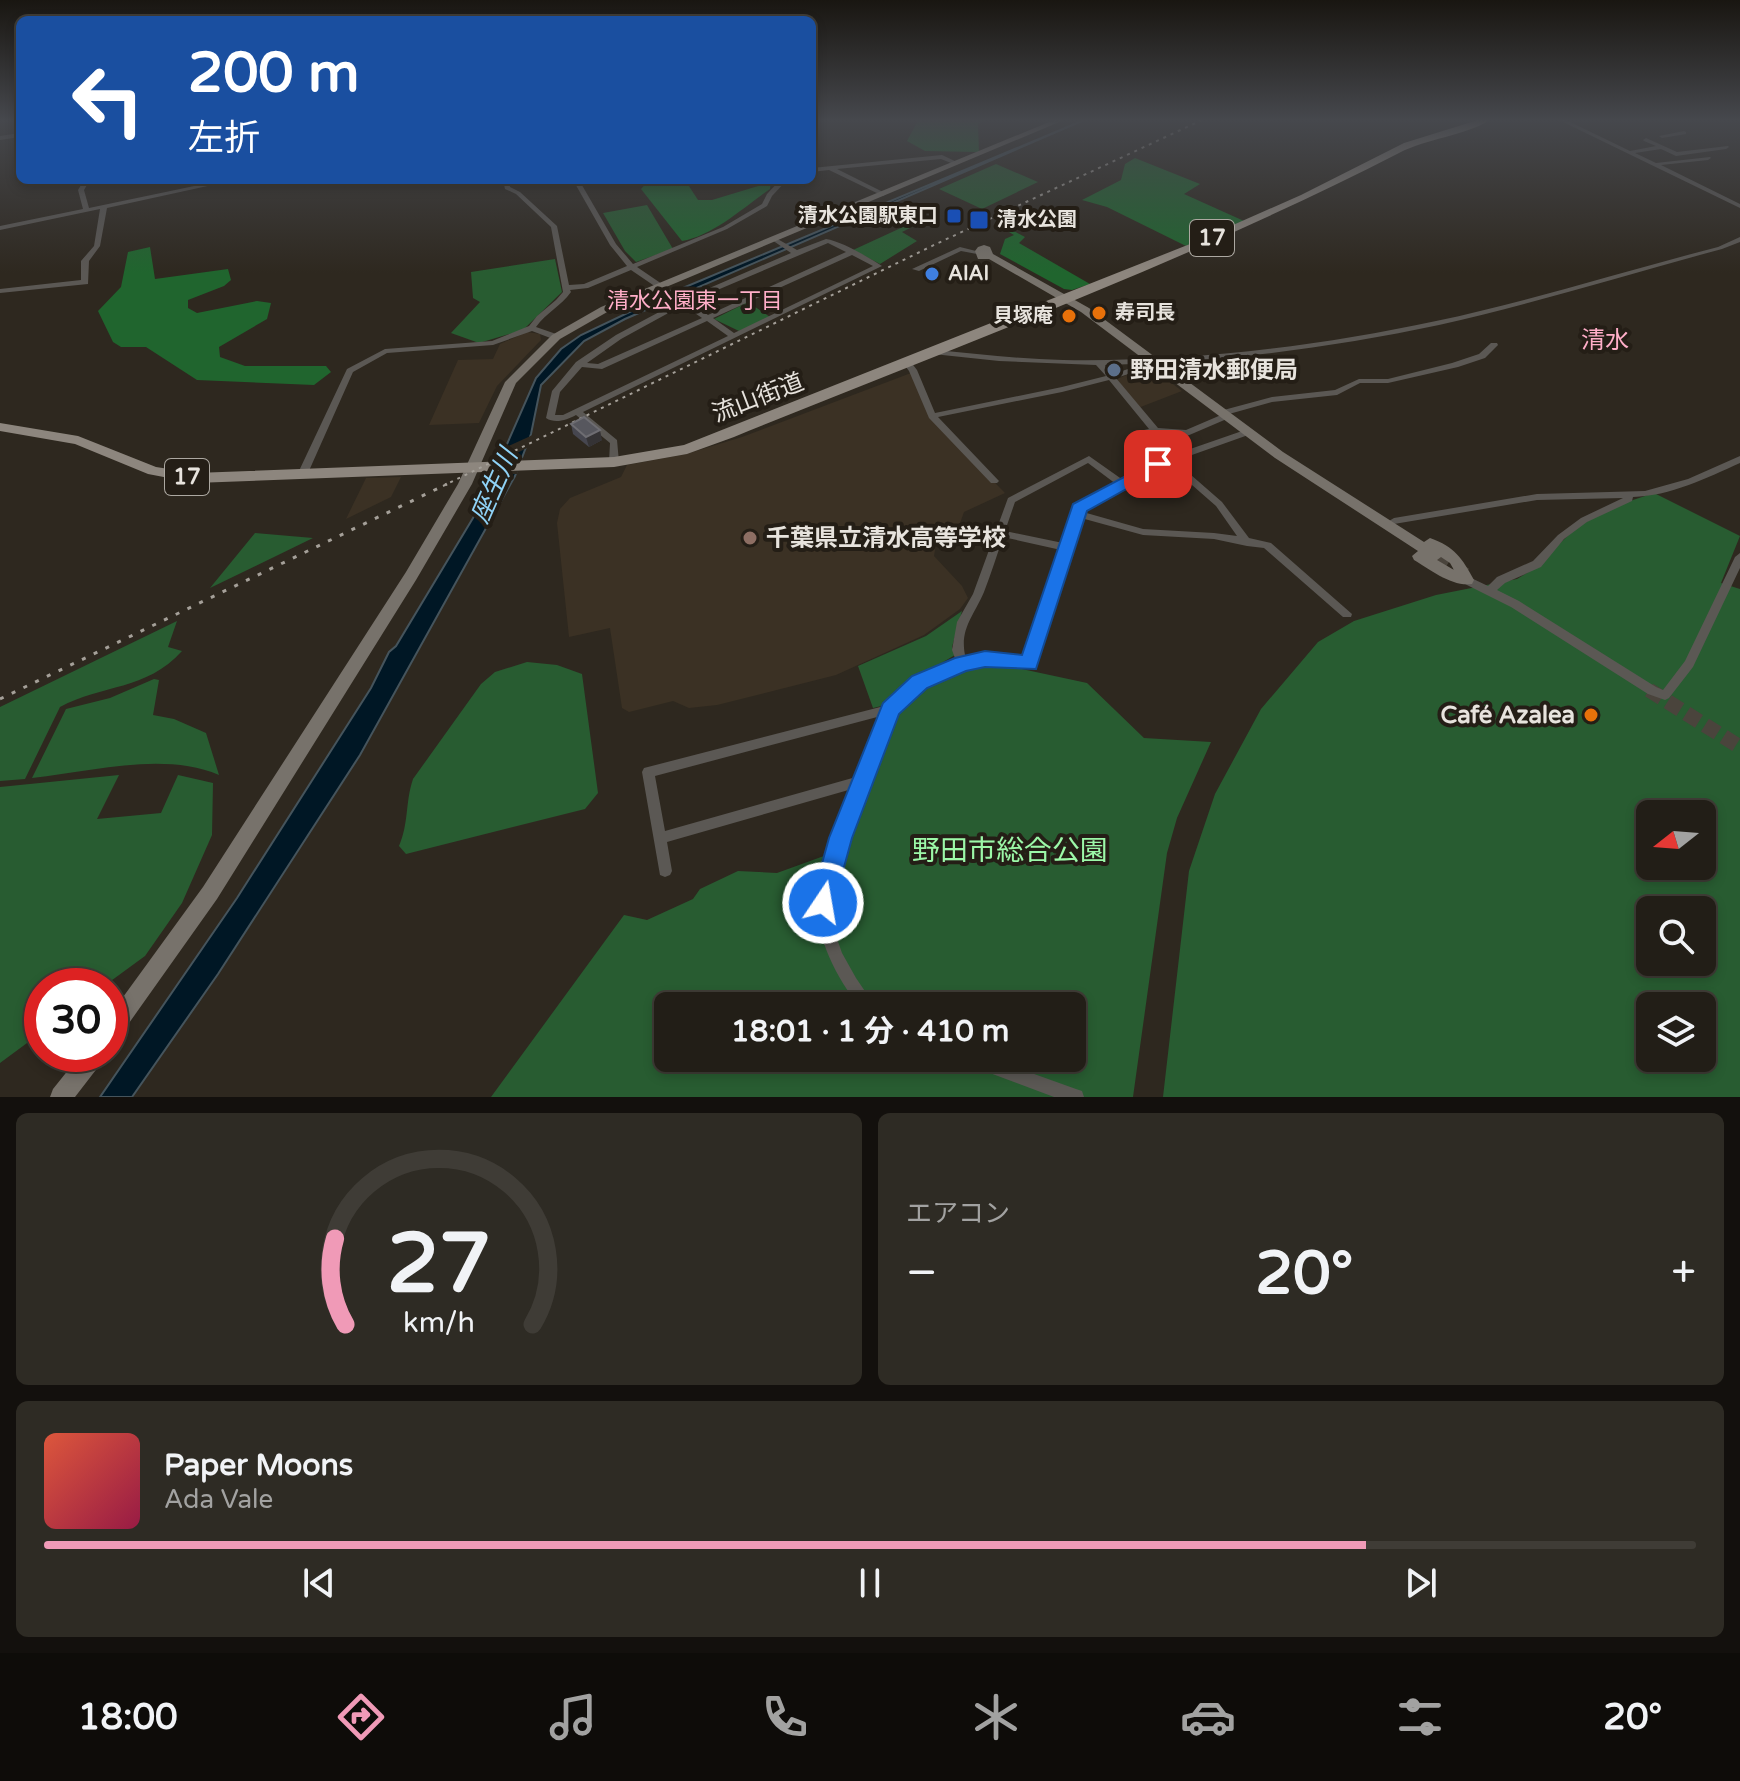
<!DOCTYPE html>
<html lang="ja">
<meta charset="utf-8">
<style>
body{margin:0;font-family:"Varela Round","Noto Sans JP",sans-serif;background:#2e2b24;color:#f1f3f6;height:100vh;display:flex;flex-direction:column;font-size:30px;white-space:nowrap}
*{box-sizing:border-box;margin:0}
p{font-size:26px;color:#a2a2a1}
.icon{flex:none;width:44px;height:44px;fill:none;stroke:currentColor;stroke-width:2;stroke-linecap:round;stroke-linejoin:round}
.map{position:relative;height:1097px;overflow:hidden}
.panel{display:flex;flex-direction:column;gap:16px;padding:16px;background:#13100d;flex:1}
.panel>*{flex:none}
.guide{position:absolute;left:16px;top:16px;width:800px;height:168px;border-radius:12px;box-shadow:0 4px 12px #0003,0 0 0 2px #3f3c36;background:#1a4fa0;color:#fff;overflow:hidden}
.needle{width:52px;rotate:253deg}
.buttons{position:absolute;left:1636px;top:800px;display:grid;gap:16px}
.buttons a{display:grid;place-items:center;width:80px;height:80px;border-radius:12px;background:#221e17;box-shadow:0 4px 12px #0003,0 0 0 2px #3f3c36;font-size:40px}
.speed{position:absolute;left:24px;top:968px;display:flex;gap:16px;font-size:40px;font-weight:700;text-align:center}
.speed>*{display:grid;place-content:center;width:104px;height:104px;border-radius:50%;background:#221e17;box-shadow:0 4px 12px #0003,0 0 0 2px #3f3c36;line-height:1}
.speed .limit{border:12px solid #d22;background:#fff;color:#111}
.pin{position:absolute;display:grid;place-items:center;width:68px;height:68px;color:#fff;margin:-34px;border-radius:16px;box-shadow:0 4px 12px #0006}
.me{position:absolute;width:88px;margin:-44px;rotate:12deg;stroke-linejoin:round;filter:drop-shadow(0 0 6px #0008)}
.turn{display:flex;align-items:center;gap:28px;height:168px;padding:0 40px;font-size:36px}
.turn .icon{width:104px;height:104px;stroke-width:2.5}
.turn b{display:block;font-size:56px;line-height:68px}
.big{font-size:60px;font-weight:700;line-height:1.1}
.panel .widget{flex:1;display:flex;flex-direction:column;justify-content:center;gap:12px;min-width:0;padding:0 28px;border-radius:12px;background:#2e2b24}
.panel .dial{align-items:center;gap:0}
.dial svg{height:208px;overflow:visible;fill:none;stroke:#3f3c36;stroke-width:7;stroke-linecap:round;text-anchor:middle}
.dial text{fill:#f1f3f6;stroke:none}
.song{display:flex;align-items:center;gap:24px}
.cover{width:96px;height:96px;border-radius:12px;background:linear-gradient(135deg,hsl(10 70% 55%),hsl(340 70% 35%))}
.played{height:8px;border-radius:4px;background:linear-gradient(90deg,#f09ab7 80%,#3f3c36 80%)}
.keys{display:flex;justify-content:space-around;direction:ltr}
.heat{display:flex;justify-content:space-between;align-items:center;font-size:44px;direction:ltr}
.panel .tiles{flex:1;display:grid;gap:16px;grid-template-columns:1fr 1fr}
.widget:last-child{grid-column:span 2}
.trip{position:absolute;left:654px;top:992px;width:432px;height:80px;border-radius:12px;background:#221e17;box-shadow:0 4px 12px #0003,0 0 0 2px #3f3c36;font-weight:700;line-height:80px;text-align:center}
.tabs{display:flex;height:128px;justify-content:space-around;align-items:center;background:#0e0c09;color:#a2a2a1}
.tabs .icon{width:56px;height:56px}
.tabs .current{color:#f09ab7}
.tabs b{font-size:36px;color:#f1f3f6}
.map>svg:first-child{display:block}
.built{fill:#3b3124}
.green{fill:#285c31;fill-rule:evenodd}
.forest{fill:#20652e}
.water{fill:#001725;stroke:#45545c;stroke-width:2}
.pier{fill:#2e281f}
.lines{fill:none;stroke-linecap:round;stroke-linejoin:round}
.secondary-tunnel{stroke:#4a443c;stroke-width:15;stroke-dasharray:15 7;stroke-linecap:butt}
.street{fill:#5b5854;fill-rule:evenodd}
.secondary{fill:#77726b;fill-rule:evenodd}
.primary{fill:#8d867e;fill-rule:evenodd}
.rail-far1{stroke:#a5a099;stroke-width:2;stroke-dasharray:3 5;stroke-linecap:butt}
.rail{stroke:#a5a099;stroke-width:3;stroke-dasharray:4 9;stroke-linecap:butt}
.wall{fill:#46464f}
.shaded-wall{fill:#353335}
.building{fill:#57575e;stroke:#6e6d72;stroke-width:2}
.route{fill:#1a73e8;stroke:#114b97;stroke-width:2}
.transit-dot{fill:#1a4fb4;stroke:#241e16;stroke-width:3}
.shop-dot{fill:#3f7fe0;stroke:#241e16;stroke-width:3}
.food-dot{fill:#e8710a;stroke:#241e16;stroke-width:3}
.service-dot{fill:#5c6f8a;stroke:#241e16;stroke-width:3}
.education-dot{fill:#8d6e63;stroke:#241e16;stroke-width:3}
.labels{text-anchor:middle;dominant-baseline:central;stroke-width:8;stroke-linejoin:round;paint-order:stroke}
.far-poi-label{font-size:20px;font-weight:bold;fill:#e7e3dd;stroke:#241e16;text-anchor:start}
.shield{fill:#241e16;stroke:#aca8a1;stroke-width:2}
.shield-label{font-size:22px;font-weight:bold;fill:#e7e3dd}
.far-neighbourhood-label{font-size:22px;fill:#ffaec8;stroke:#241e16}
.far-quarter-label{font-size:24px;fill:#ffaec8;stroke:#241e16}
.poi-label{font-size:24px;font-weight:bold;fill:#e7e3dd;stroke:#241e16;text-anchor:start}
.street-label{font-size:24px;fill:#e7e3dd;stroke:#241e16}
.water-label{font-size:26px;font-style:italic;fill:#8fd2f6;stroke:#241e16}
.near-park-label{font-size:28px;fill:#9cf8a8;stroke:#241e16}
</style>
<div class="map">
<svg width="1740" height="1097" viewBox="0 0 1740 1097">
<rect width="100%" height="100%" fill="#2e281f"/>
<path class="built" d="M 527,332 L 540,334 L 541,340 L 497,386 L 479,423 L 429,425 L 458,360 L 493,359 L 500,344 Z
M 1144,368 L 1153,369 L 1182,391 L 1138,408 L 1117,379 Z
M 911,373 L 932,419 L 1005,493 L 964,512 L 959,526 L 936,544 L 934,556 L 962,586 L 968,598 L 960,609 L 924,635 L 836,675 L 717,705 L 689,708 L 673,701 L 629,712 L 622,708 L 610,628 L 569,637 L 557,523 L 560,509 L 570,498 L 621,477 L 627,465 L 686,454 L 742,437 Z
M 401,477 L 391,497 L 346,519 L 366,478 Z"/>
<path class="green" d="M 996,164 L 1038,182 L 982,209 L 939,189 Z
M 647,205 L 673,249 L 636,262 L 625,251 L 603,213 Z
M 916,221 L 927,226 L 916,225 L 902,232 L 917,241 L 880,264 L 853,250 Z
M 555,259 L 562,292 L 523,330 L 479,343 L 451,333 L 480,302 L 473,298 L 471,272 Z
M 748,302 L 770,317 L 739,331 L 714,319 Z
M 1654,493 L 1740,536 L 1721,583 L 1740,589 L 1740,1097 L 1163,1097 L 1189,871 L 1215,794 L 1261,709 L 1318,642 L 1354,621 L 1436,595 L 1517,579 L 1532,570 L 1576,528 L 1612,507 ZM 1650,814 L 1702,814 L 1702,866 L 1650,866 ZM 1650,910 L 1702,910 L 1702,962 L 1650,962 ZM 1650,1006 L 1702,1006 L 1702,1058 L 1650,1058 Z
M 255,533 L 313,538 L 210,588 Z
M 962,611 L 952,647 L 955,655 L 911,681 L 890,704 L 873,708 L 858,666 L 926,636 Z
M 177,621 L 168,647 L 182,651 C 146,691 102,684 60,707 L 25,779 L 0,781 L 0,707 Z
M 527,662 L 557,665 L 582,674 L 598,793 L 585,809 L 406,854 L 399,846 C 409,823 405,803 413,779 L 481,684 L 495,672 Z
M 998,664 L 1087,683 L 1144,738 L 1211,742 L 1177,818 L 1167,853 L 1133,1097 L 491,1097 L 624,915 L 647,920 L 693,899 L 700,889 L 738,871 L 777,873 L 846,848 L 894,717 C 921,680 953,667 998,664 ZM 668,1006 L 1072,1006 L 1072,1058 L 668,1058 Z
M 154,679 L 159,680 L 153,715 L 174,719 L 206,733 L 219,775 C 163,751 90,772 32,778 L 66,709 L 110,698 Z
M 119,775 L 97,819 L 161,813 L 178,775 L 213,783 L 212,835 L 182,903 L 145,956 L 104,986 L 42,986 L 42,1032 L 0,1063 L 0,787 Z"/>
<path class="forest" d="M 918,120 L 986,120 L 978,124 L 979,152 L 925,151 L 907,141 Z
M 1135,158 L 1200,184 L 1184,194 L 1244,221 L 1186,246 L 1107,207 L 1082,200 L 1121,180 L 1125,164 Z
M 649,180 L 685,180 L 698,200 L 712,200 L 771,182 L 770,189 C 744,207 713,236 682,241 L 641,189 Z
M 1012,230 L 1025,237 L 1019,243 L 1090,284 L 1072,290 L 1064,289 L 1000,254 L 1005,239 L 1014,235 L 1009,232 Z
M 150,247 L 155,279 L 228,269 L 231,280 L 224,286 L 188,300 L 188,308 L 197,313 L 257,301 L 271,303 L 267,319 L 219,347 L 220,357 L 245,366 L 326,366 L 331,372 L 314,385 L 197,380 L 146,347 L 121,347 L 113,342 L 98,311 L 121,287 L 128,252 Z"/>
<path class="water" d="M 1084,120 L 625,319 L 584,341 L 541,385 L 531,434 L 515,476 L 360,755 L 218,974 L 132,1097 L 100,1097 L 237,898 L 371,688 L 389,652 L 396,646 L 479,508 L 536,378 L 561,349 L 581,335 L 659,298 Z"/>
<path class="pier" d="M 535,434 L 531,446 L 509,457 L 523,458 L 517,474 L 502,474 L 485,484 L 500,450 Z"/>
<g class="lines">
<path class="secondary-tunnel" d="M 1435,556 L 1465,575
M 1649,690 L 1740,747"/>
<path class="street" d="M 1559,120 L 1566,120 L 1630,151 L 1656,146 L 1644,141 L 1643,140 L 1646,138 L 1677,152 L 1728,146 L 1729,147 L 1726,149 L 1676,156 L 1661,149 L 1635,153 L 1656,163 L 1710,157 L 1711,158 L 1708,160 L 1661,165 L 1740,204 L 1740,208 Z
M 1684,131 L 1686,132 L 1686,134 L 1662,138 L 1659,136 Z
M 20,133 L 20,137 L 0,140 L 0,136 Z
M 942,155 L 959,163 L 956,165 L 941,159 L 837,169 L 885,193 L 886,194 L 883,196 L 829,170 L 812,172 L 812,168 Z
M 84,180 L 90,180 L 84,190 L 89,208 L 223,180 L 235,180 L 107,208 L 100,246 L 89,261 L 88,284 L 0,293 L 0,289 L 81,280 L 81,261 L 94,246 L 100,209 L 0,230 L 0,226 L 83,209 L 78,190 Z
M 503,180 L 509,180 L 510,187 L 520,192 L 557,226 L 569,285 L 584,284 L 627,266 L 610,245 L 573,180 L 579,180 L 616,244 L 633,264 L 723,227 L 762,204 L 767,194 L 780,180 L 787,180 L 772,196 L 767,206 L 727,229 L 637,267 L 684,299 L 791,253 L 772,240 L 772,238 L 774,237 L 797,250 L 826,239 C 841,241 868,257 882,266 L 583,412 L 617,440 L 619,462 L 617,464 L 611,464 L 609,462 L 610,443 L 576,415 C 567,420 555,424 546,418 L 552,391 L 576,362 L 616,335 L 678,302 L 631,270 L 588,288 L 570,290 L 571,292 C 561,306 546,313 536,327 L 559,335 L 559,339 L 553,339 L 532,331 L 493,345 L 387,353 L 353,372 L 308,473 L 306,475 L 300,475 L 298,473 L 347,369 L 385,349 L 492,341 L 529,326 L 537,316 L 556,300 L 563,292 L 551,227 L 516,194 L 505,189 ZM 828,243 L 846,252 L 708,315 L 689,302 ZM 852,255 L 873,266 L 734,333 L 713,318 ZM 683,305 L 702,318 L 598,364 L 587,363 L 621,339 ZM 707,321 L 728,336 L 563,415 L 555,415 L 560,392 L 582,367 L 602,369 Z
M 1740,237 L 1740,242 L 1722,249 C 1628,274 1534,304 1439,325 C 1341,346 1242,359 1142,364 L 1141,370 L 1116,378 L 1158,428 L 1186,430 L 1221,415 L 1219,413 L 1220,411 L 1272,397 L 1335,390 L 1359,379 L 1388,379 L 1452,363 L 1479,354 L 1491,343 L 1497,343 L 1498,345 L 1485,358 L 1458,367 L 1388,383 L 1360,383 L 1337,395 L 1272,402 L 1229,414 L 1230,416 L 1229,418 L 1187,436 L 1155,433 L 1148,434 L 1170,456 L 1245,430 L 1251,430 L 1252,432 L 1251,434 L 1175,461 L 1222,502 L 1249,538 L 1271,543 L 1352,614 L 1351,617 L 1343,617 L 1264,548 L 1247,546 L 1214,539 L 1143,535 L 1081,518 L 1033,667 L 1029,668 C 971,660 914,671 887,729 L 836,866 L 830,902 L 834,930 L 842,953 L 856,978 L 875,1006 L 859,1006 C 831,970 809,924 820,878 C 827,847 842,819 852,789 L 667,842 L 672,871 L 670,875 L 665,877 L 660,875 L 642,772 L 644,768 L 888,705 C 907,683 928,670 956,661 L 952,650 L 957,622 L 973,594 L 1008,498 L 1089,456 L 1123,480 L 1162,459 L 1138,433 L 1139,431 L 1149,429 L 1109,380 L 1062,392 L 938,417 L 999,481 L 997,483 L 991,483 L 929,418 L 909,371 L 903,363 L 904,361 L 910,361 L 917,370 L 935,413 L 1062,387 L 1106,376 L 1096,365 L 999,361 L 933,354 L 932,352 L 936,350 C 978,354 1020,359 1063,360 C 1188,362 1314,347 1436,321 C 1531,301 1624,271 1718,247 ZM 1134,364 L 1134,367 L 1113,374 L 1105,365 ZM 1088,463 L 1116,484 L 1076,506 L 1063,543 L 1005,531 L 1015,502 ZM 1168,464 L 1216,506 L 1237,536 L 1214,533 L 1143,529 L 1083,512 L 1083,510 ZM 1003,537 L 1061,550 L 1025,659 L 991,656 L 966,659 C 958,630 974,616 984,592 C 991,574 997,555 1003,537 ZM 881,716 L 869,742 L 856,777 L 665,831 L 655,776 Z
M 960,247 L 980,252 L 977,254 L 961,251 L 919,271 L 912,269 Z
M 1740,456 L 1740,463 C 1707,478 1670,496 1633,497 L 1632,501 L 1587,522 L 1564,539 L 1541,567 L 1505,583 L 1497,590 L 1519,601 L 1656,687 L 1663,690 L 1685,661 L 1735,557 L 1740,553 L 1740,568 L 1693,667 L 1669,698 L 1665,700 L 1648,694 L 1511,607 L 1463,583 L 1462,580 L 1463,577 L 1467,576 L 1488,586 L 1497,577 L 1533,561 L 1558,535 L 1581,518 L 1623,498 L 1537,500 L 1394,524 L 1389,521 L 1394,518 L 1537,494 L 1645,491 L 1688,479 Z
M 960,1058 L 989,1058 L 1076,1089 L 1082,1091 L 1084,1097 L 1054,1097 L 963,1063 Z"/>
<path class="secondary" d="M 1054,120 L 1064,120 L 609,311 L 560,339 L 516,383 L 472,484 L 416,580 L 217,899 L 117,1040 L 110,1044 L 110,1015 L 203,887 L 406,572 L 458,484 L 505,382 L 552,335 L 601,307 Z
M 984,245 L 990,247 L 993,254 L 1089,308 L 1283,452 L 1424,542 L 1430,538 C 1455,547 1462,558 1474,580 L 1472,584 C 1452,587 1431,570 1414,560 L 1412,556 L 1418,551 L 1275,458 L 1081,312 L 989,259 L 978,259 L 975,251 L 978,247 ZM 1441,557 L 1450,563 L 1454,570 L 1437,560 Z
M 81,1054 L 105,1054 L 102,1062 L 75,1097 L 50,1097 L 53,1089 Z"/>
<path class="primary" d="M 1478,120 L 1490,120 C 1464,136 1428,138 1399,153 C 1185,263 957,346 734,437 L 687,454 L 614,467 L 195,483 L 148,474 L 75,444 L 0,431 L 0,423 L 78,436 L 156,467 L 195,473 L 614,457 L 684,445 L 1190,244 L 1301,195 L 1404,143 Z"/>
<path class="rail-far1" d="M 443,486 L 936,244 L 1202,120"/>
<path class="rail" d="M 0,699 L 447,484"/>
</g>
<path class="wall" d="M 571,424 L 602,440 L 589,447 L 573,434 Z"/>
<path class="shaded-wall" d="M 600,430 L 602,440 L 589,447 L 586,437 Z"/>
<path class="building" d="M 584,417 L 600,430 L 586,437 L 571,424 Z"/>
<linearGradient id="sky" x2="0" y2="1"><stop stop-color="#191611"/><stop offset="0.44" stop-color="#46484d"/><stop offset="1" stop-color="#46484d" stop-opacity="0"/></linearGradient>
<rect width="1740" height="273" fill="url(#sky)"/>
<path class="route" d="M 1158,459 L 1164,460 L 1164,468 L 1087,511 L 1036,669 L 985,667 L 966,671 L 927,688 L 899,714 L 852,838 L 832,911 L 823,915 L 814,911 L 811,903 L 829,838 L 883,703 L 912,676 L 955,658 L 985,651 L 1022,655 L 1073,504 Z"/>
<g class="transit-dot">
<rect x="946" y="208" width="16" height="16" rx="4"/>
<rect x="969" y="210" width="20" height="20" rx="4"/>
</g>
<circle class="shop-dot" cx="932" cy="274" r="8"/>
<g class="food-dot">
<circle cx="1099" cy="313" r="8"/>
<circle cx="1069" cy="316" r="8"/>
<circle cx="1591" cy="715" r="8"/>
</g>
<circle class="service-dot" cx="1114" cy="370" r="8"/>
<circle class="education-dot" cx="750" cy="538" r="8"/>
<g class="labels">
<g class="far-poi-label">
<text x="938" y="216" text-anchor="end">清水公園駅東口</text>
<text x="997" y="220">清水公園</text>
<text x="948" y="274">AIAI</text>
<text x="1115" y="313">寿司長</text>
<text x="1053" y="316" text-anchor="end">貝塚庵</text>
</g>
<g class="shield">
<rect x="1190" y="220" width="44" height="36" rx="6"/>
<rect x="165" y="459" width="44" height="36" rx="6"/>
</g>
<g class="shield-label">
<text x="1212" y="238">17</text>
<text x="187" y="477">17</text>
</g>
<g class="far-neighbourhood-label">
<text x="695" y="301">清水公園東一丁目</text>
</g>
<g class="far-quarter-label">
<text x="1605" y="340">清水</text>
</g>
<g class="poi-label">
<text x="1130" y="370">野田清水郵便局</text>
<text x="766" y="538">千葉県立清水高等学校</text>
<text x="1575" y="715" text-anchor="end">Café Azalea</text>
</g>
<g class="street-label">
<text transform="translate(758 398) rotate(-21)">流山街道</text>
</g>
<g class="water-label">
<text transform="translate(494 486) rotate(-66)">座生川</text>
</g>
<g class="near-park-label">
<text x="1010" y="851">野田市総合公園</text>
</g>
</g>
</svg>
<div class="buttons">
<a><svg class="needle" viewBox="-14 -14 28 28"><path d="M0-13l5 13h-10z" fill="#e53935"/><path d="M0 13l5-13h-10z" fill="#a2a2a1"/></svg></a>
<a><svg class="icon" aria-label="search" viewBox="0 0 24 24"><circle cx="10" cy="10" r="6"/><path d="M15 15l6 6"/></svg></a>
<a><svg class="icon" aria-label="layers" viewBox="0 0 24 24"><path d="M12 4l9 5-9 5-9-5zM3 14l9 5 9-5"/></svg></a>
</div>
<div class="speed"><div class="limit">30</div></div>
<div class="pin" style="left:1158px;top:464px;background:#d93025"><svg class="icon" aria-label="arrive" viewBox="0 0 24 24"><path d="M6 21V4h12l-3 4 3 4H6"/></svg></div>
<svg class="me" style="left:823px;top:903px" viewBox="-20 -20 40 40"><circle r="17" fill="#1a73e8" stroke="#fff" stroke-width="3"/><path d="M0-11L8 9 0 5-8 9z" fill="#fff"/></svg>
<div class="trip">18:01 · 1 分 · 410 m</div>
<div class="guide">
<div class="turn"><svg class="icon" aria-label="left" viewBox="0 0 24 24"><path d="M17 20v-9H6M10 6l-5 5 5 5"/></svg><div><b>200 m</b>左折</div></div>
</div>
</div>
<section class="panel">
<div class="tiles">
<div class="widget dial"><svg viewBox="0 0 100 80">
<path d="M14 69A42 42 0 1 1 86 69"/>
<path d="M14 69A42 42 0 0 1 10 36" stroke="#f09ab7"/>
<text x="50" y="56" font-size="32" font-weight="700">27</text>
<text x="50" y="72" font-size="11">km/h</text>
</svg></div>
<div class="widget"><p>エアコン</p>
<div class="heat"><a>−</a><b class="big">20°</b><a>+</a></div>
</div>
<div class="widget">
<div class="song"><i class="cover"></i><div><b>Paper Moons</b><p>Ada Vale</p></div></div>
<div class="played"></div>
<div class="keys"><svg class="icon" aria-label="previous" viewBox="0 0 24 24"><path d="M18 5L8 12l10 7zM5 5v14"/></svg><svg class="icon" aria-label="pause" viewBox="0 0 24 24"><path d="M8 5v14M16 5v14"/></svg><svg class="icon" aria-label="next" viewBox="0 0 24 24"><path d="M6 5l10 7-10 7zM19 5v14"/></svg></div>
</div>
</div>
</section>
<nav class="tabs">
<b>18:00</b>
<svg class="icon current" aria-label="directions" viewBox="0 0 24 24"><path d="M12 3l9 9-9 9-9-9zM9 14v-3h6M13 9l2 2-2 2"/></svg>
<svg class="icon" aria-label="music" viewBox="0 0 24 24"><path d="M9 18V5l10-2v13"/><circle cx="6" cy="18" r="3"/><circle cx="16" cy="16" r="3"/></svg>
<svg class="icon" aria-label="phone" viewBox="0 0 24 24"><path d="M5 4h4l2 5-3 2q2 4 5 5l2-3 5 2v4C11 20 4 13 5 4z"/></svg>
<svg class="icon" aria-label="climate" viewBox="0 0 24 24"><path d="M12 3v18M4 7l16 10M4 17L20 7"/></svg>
<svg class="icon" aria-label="car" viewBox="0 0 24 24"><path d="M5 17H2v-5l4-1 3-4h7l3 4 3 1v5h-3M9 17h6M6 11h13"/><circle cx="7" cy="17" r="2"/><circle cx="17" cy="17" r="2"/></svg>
<svg class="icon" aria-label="filters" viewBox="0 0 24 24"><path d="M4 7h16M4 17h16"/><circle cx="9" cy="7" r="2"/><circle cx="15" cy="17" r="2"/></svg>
<b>20°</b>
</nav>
